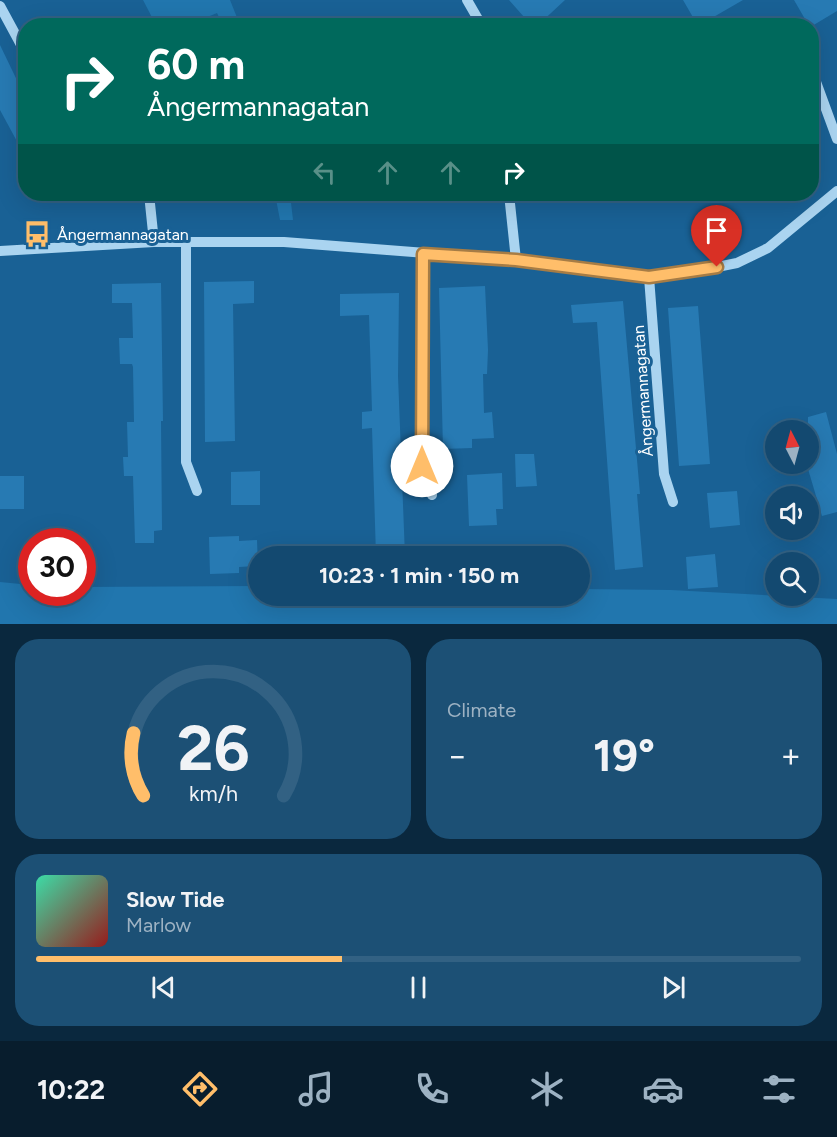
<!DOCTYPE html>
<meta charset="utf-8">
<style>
body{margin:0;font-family:Figtree,sans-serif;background:#1c5075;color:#f1f3f6;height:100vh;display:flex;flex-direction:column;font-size:22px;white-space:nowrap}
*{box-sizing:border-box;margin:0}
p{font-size:20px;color:#9db2c3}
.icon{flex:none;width:33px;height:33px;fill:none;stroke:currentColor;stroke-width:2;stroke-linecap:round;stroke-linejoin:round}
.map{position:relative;height:624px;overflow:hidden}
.drawer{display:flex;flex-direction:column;gap:15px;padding:15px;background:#0a283e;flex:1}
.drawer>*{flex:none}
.hud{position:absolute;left:18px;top:18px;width:801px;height:183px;border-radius:24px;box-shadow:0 6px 24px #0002,0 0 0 2px #326183;background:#00695c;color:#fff;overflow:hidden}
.needle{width:39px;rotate:354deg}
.fabs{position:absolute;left:765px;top:420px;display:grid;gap:12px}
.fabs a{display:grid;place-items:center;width:54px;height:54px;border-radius:50%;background:#134970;box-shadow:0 6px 24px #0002,0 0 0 2px #326183;font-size:30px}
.speed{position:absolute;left:18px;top:528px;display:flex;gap:12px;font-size:30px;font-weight:700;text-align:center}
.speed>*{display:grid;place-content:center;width:78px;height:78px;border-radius:50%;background:#134970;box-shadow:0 6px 24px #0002,0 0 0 2px #326183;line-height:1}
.speed .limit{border:9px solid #d22;background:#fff;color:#111}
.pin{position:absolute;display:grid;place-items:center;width:51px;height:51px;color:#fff;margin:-62px -26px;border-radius:50% 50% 50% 0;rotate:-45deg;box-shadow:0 0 6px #0007}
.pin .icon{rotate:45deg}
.me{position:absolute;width:66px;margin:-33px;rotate:0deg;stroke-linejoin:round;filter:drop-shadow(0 0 4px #0008)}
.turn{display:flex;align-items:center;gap:21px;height:126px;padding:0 30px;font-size:27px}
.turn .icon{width:78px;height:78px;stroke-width:2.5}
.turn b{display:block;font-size:42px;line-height:51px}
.lanes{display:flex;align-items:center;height:57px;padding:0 30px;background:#0003;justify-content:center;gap:30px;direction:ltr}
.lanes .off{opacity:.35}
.big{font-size:45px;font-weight:700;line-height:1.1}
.drawer .tile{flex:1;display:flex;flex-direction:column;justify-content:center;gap:9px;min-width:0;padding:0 21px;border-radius:24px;background:#1c5075}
.drawer .dial{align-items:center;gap:0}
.dial svg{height:156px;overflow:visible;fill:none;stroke:#326183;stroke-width:7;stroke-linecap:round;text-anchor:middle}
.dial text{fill:#f1f3f6;stroke:none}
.song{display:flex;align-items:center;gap:18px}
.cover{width:72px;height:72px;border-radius:9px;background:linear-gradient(135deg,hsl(160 70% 55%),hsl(0 70% 35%))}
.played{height:6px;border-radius:3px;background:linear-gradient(90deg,#ffbe6a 40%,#326183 40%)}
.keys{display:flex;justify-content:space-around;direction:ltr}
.heat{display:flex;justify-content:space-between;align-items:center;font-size:33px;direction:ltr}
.drawer .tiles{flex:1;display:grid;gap:15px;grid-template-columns:1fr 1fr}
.tile:last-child{grid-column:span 2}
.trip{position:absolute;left:248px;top:546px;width:342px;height:60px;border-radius:30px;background:#134970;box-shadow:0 6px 24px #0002,0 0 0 2px #326183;font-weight:700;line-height:60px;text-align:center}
.tabs{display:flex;height:96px;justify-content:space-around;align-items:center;background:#081d2d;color:#9db2c3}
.tabs .icon{width:42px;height:42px}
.tabs .on{color:#ffbe6a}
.tabs b{font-size:27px;color:#f1f3f6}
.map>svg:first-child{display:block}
.green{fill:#2176ae}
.building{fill:#277ab3}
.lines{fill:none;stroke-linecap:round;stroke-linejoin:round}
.minor{stroke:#aad4f0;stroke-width:10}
.route-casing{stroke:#a67c45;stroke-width:15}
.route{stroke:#ffbe6a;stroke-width:10}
.labels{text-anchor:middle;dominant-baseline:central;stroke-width:6;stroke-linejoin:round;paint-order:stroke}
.poi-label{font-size:16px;fill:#fff;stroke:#196195;text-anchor:start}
.street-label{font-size:16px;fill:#fff;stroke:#196195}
</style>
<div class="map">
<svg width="837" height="624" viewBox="0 0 837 624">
<rect width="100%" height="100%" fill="#196195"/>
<path class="green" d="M 143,0 L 230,0 L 240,25 L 223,25 L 217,13 L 188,25 L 156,25 Z
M 275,194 L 290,194 L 293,220 L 280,220 Z
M 0,582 L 31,585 L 32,592 L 82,592 L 83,587 L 258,586 L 258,596 L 579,596 L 579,589 L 671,590 L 837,599 L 837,624 L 0,624 Z"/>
<path class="building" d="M 509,0 L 565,0 L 537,26 L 532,26 Z
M 683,0 L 743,0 L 698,26 Z
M 794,0 L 837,0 L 837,11 L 812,26 L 809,26 Z
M 0,45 L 26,99 L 26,158 L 0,110 Z
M 254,281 L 254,303 L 233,304 L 235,441 L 205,442 L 204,282 Z
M 161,283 L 163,421 L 161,421 L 162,530 L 154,531 L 154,543 L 135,543 L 133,476 L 124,476 L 123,457 L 128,457 L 127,422 L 134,422 L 133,367 L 132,364 L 120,364 L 119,338 L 133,338 L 132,303 L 112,303 L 112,284 Z
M 485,286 L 488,350 L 487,374 L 483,374 L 484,413 L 492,412 L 494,438 L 472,439 L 472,448 L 443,449 L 439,288 Z
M 399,293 L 398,376 L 405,556 L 376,556 L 372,428 L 362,429 L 362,412 L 372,411 L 369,315 L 340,316 L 340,294 Z
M 623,301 L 640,494 L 637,494 L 643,567 L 615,570 L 597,322 L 573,323 L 571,305 Z
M 698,306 L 710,464 L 679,466 L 668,308 Z
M 826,412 L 837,454 L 837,512 L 822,516 L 808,469 L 808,417 Z
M 515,454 L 534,454 L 537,486 L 516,487 Z
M 260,471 L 260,505 L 231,505 L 231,472 Z
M 502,473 L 503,509 L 496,509 L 497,525 L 469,526 L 467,475 Z
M 0,476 L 24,476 L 24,509 L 0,509 Z
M 737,491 L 740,525 L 710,528 L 707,493 Z
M 239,536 L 239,541 L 257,540 L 258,566 L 239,567 L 239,573 L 210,574 L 209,537 Z
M 715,554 L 718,587 L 688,589 L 686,557 Z"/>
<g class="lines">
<path class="minor" d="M 467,0 L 482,26
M 0,6 L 26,54
M 812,71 L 837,139
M 149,194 L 154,242
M 509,194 L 516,260
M 186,243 L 186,462 L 197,491
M 0,251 L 154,242 L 284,242 L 516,260 L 649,277 L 697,271 L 737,263 L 768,248 L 837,191
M 423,254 L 422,466 L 432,495
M 649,277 L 664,474 L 673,502"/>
</g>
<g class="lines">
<defs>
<path id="route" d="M 422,466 L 423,254 L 516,260 L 649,277 L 717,267"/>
</defs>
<use href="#route" class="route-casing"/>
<use href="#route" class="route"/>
</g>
<defs>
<symbol id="bus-bare" viewBox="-9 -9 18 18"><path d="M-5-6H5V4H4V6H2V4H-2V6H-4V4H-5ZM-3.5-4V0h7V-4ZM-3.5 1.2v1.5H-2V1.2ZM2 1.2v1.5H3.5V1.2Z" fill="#ffbe6a" stroke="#196195" stroke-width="2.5" paint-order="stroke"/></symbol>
</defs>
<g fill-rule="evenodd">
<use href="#bus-bare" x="18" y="215" width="38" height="38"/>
</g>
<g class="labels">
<g class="poi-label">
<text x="57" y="234">Ångermannagatan</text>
</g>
<g class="street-label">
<text transform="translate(643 391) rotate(-94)">Ångermannagatan</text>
</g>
</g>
</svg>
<div class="fabs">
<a><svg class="needle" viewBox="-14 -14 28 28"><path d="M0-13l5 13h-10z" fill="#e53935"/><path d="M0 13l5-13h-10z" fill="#9db2c3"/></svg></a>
<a><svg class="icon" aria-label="sound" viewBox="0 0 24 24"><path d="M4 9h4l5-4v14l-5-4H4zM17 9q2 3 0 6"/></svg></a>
<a><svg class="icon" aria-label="search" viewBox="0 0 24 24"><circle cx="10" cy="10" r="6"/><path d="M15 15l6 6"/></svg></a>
</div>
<div class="speed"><div class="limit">30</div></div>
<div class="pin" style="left:717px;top:267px;background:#d93025"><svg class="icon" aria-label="arrive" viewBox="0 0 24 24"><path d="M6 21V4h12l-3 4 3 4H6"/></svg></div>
<svg class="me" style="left:422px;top:466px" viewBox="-20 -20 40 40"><circle r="19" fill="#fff"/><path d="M0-13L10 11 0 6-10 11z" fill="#ffbe6a"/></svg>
<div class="trip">10:23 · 1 min · 150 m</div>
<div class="hud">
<div class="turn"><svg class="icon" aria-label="right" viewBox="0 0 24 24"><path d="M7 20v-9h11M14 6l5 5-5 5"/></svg><div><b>60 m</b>Ångermannagatan</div></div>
<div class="lanes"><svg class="icon off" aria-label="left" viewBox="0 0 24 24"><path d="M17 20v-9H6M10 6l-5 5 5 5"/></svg><svg class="icon off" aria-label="ahead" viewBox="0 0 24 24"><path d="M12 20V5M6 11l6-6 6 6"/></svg><svg class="icon off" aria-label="ahead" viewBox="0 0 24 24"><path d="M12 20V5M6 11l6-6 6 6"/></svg><svg class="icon" aria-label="right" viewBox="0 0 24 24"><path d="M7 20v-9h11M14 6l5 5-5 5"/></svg></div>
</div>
</div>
<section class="drawer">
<div class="tiles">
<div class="tile dial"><svg viewBox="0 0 100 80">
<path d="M14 69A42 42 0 1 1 86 69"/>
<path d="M14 69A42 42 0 0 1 9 37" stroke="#ffbe6a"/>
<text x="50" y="56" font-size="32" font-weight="700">26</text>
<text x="50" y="72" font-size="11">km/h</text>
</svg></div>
<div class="tile"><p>Climate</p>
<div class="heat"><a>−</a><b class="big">19°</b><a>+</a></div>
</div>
<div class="tile">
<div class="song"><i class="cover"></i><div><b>Slow Tide</b><p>Marlow</p></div></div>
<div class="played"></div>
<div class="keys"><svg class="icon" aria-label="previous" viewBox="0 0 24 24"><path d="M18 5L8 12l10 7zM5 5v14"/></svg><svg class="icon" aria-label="pause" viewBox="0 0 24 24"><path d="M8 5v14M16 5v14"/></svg><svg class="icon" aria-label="next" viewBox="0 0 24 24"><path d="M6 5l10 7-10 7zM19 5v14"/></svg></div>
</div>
</div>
</section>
<nav class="tabs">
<b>10:22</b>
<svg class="icon on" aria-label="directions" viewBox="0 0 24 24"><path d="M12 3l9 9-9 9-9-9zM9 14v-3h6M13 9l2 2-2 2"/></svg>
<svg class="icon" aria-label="music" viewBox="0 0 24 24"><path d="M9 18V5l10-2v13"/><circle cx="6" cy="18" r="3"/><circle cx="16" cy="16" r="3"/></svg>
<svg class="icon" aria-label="phone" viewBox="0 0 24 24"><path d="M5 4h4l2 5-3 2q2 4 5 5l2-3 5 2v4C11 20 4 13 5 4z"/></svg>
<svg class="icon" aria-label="climate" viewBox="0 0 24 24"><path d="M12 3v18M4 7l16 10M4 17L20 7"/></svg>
<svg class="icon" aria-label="car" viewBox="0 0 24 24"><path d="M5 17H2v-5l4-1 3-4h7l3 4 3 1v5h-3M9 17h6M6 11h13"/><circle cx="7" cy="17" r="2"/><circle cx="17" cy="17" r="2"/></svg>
<svg class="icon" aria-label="filters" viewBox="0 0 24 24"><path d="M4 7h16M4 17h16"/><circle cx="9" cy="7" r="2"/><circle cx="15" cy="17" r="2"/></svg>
</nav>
